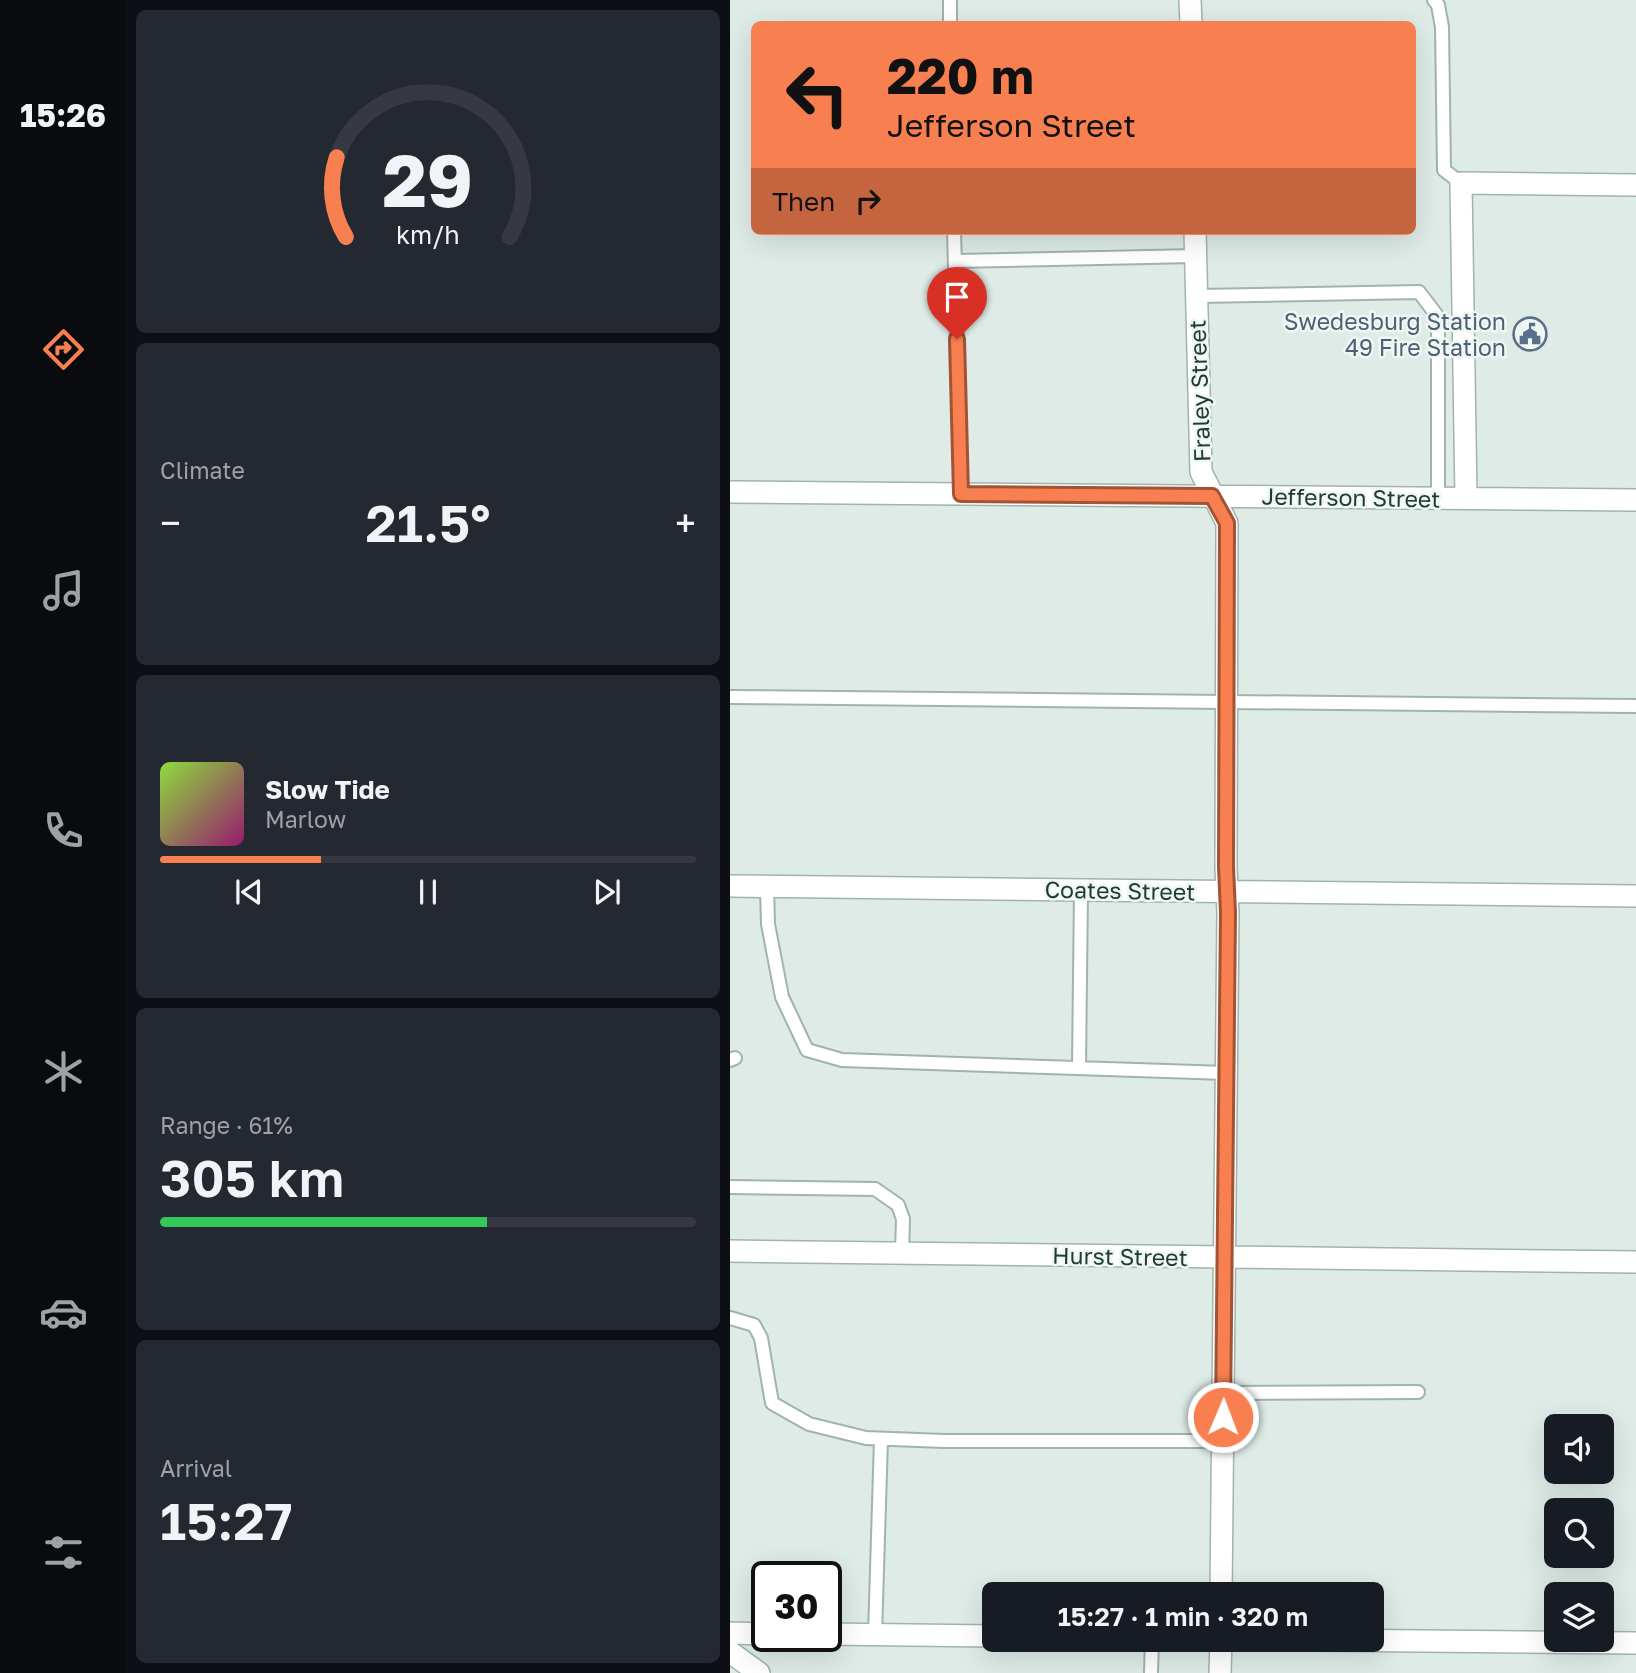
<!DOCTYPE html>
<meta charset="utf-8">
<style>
body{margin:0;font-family:"Golos Text",sans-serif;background:#242831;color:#f1f3f6;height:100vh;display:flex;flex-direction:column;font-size:26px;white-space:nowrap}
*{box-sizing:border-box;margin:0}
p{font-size:23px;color:#9ea1a6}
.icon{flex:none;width:38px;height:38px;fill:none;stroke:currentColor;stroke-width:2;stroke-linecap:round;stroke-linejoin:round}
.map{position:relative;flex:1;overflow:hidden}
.panel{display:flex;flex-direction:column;gap:10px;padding:10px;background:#0d0f14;width:604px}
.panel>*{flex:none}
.hud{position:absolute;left:21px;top:21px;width:665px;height:214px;border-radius:10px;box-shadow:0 7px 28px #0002;background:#f77f50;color:#111;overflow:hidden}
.controls{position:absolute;left:814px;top:1414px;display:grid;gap:14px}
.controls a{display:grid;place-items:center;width:70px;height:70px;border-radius:10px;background:#171b24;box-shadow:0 7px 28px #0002;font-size:35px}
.speed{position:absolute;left:21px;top:1561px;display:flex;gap:14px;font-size:35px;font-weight:700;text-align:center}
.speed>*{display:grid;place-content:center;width:91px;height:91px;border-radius:50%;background:#171b24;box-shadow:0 7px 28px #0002;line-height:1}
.speed .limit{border:4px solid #111;border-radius:10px;background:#fff;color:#111}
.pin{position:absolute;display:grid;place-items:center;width:60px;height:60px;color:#fff;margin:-72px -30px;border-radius:50% 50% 50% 0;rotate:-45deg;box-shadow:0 0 7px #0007}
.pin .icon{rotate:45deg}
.me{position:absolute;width:77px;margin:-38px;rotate:1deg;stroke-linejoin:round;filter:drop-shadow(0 0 5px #0008)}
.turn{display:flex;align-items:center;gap:24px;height:147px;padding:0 21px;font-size:32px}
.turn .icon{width:91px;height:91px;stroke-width:2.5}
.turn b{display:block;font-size:49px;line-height:60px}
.then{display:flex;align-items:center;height:66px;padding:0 21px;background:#0003;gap:14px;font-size:26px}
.big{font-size:52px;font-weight:600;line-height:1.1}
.panel .card{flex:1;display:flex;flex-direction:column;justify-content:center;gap:10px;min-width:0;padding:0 24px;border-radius:10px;background:#242831}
.panel .dial{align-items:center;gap:0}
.dial svg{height:182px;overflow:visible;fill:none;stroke:#363941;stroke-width:7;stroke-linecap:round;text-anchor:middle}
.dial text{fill:#f1f3f6;stroke:none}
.song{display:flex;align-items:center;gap:21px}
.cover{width:84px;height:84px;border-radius:10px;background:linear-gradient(135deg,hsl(90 70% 55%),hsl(320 70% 35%))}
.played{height:7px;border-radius:4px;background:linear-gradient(90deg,#f77f50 30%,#363941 30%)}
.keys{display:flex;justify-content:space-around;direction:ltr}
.heat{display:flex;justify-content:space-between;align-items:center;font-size:38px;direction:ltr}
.charge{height:10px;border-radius:5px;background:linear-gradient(90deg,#34c759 61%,#363941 0)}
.trip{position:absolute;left:252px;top:1582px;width:402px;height:70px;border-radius:10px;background:#171b24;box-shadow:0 7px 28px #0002;font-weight:600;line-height:70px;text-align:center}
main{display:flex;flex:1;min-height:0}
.dock{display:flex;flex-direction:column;width:126px;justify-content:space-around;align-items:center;background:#090b0e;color:#9ea1a6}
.dock .icon{width:49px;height:49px}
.dock .selected{color:#f77f50}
.dock b{font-size:32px;color:#f1f3f6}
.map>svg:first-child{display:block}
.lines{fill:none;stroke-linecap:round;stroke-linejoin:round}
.service-casing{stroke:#a1b3ad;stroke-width:16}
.minor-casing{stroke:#a1b3ad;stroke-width:24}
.secondary-casing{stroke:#9db7ae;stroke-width:24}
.service{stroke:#fff;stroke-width:12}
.minor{stroke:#fff;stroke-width:21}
.secondary{stroke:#fff;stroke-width:21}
.route-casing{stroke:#a15334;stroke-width:18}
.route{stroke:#f77f50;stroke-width:12}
.labels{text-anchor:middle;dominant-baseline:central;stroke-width:5;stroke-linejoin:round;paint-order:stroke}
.service-label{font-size:23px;fill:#4e5e75;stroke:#eff7f3;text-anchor:end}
.street-label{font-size:23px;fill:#1f3b34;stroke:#eff7f3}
</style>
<main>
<nav class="dock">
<b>15:26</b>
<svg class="icon selected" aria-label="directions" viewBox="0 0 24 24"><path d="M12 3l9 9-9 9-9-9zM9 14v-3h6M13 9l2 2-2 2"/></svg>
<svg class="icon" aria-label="music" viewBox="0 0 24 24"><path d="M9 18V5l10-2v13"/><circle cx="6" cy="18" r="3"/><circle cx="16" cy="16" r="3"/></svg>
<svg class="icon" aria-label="phone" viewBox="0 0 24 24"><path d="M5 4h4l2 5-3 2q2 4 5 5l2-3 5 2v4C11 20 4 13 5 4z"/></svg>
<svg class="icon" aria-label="climate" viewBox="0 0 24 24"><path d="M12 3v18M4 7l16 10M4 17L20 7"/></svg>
<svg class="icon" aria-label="car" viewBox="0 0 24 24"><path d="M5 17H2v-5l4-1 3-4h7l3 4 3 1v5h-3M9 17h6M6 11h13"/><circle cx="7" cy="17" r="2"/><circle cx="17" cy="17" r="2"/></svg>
<svg class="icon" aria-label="filters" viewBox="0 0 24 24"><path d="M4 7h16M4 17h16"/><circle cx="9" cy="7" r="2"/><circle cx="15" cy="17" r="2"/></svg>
</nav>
<section class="panel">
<div class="card dial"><svg viewBox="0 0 100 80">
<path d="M14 69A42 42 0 1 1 86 69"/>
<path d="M14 69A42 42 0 0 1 10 34" stroke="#f77f50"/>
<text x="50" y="56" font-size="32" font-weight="700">29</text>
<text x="50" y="72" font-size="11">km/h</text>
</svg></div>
<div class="card"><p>Climate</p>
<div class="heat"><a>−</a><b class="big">21.5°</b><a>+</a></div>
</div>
<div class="card">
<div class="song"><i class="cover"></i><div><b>Slow Tide</b><p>Marlow</p></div></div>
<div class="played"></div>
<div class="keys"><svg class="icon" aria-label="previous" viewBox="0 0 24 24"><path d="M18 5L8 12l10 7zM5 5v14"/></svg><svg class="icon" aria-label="pause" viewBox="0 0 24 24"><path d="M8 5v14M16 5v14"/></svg><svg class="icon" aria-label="next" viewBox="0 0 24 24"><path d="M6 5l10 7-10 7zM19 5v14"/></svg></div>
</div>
<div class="card"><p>Range · 61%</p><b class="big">305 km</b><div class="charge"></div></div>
<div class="card"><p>Arrival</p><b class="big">15:27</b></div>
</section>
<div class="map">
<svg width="907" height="1673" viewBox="0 0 907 1673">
<rect width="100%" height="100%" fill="#deebe6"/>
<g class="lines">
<defs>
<path id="service" d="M 220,0 L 220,24
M 704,0 L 708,5 L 712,27 L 714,170 L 731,183
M 224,231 L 231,494
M 225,261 L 466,256
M 467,296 L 689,292 L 708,317 L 708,498
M 0,697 L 907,706
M 37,887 L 38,924 L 52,997 L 77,1050 L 112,1060 L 496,1073
M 0,1060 L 5,1058
M 349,1067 L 351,890
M 0,1187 L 145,1189 L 168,1205 L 173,1219 L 172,1253
M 0,1318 L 24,1325 L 31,1338 L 42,1403 L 79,1424 L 136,1438 L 214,1441 L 492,1441
M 493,1393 L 688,1392
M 145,1635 L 151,1439
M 421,1673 L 422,1640"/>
<path id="minor" d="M 460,0 L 461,24
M 465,231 L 471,472 L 497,523 L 496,867 L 498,913 L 491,1594
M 0,492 L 907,500
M 736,498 L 731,183 L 907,185
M 0,886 L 907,896
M 0,1251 L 907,1262
M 0,1633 L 37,1634
M 96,1634 L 264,1636
M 590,1640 L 907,1643
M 490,1673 L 491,1640"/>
<path id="secondary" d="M 0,1652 L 29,1673"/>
</defs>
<use href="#service" class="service-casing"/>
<use href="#minor" class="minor-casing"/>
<use href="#secondary" class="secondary-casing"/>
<use href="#service" class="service"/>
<use href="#minor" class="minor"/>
<use href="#secondary" class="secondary"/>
</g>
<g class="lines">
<defs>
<path id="route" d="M 227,339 L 231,494 L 482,496 L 497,523 L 496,867 L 498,913 L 493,1417"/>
</defs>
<use href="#route" class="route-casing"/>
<use href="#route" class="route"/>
</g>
<defs>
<symbol id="civic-ring" viewBox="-11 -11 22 22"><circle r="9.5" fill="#eff7f3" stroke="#5c6f8a" stroke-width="1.5"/><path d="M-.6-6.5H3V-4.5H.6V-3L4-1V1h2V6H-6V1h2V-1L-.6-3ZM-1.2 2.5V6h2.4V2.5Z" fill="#5c6f8a"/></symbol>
</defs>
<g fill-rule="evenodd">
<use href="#civic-ring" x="781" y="315" width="38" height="38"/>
</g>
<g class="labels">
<g class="service-label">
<text x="776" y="321">Swedesburg Station<tspan x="776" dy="26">49 Fire Station</tspan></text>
</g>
<g class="street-label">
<text transform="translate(469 391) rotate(-92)">Fraley Street</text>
<text transform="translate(621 497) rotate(1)">Jefferson Street</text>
<text transform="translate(390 890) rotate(1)">Coates Street</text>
<text transform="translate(390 1256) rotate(1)">Hurst Street</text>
</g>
</g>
</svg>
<div class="controls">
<a><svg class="icon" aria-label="sound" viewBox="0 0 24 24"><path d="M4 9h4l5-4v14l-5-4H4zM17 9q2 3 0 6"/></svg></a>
<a><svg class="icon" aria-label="search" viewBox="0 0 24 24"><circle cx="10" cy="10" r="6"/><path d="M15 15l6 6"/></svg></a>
<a><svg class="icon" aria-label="layers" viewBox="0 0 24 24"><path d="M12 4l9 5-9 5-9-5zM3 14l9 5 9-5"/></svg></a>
</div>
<div class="speed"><div class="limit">30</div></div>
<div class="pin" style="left:227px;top:339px;background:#d93025"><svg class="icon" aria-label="arrive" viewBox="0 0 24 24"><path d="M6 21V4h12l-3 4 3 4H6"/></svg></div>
<svg class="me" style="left:493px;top:1417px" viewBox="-20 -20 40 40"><circle r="17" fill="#f77f50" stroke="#fff" stroke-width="3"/><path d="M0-11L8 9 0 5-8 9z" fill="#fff"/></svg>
<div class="trip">15:27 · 1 min · 320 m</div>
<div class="hud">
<div class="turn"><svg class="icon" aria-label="left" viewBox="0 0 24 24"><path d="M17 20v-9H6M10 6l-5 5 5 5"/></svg><div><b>220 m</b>Jefferson Street</div></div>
<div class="then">Then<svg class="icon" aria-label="right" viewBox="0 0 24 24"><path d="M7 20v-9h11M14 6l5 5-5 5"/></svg></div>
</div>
</div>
</main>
